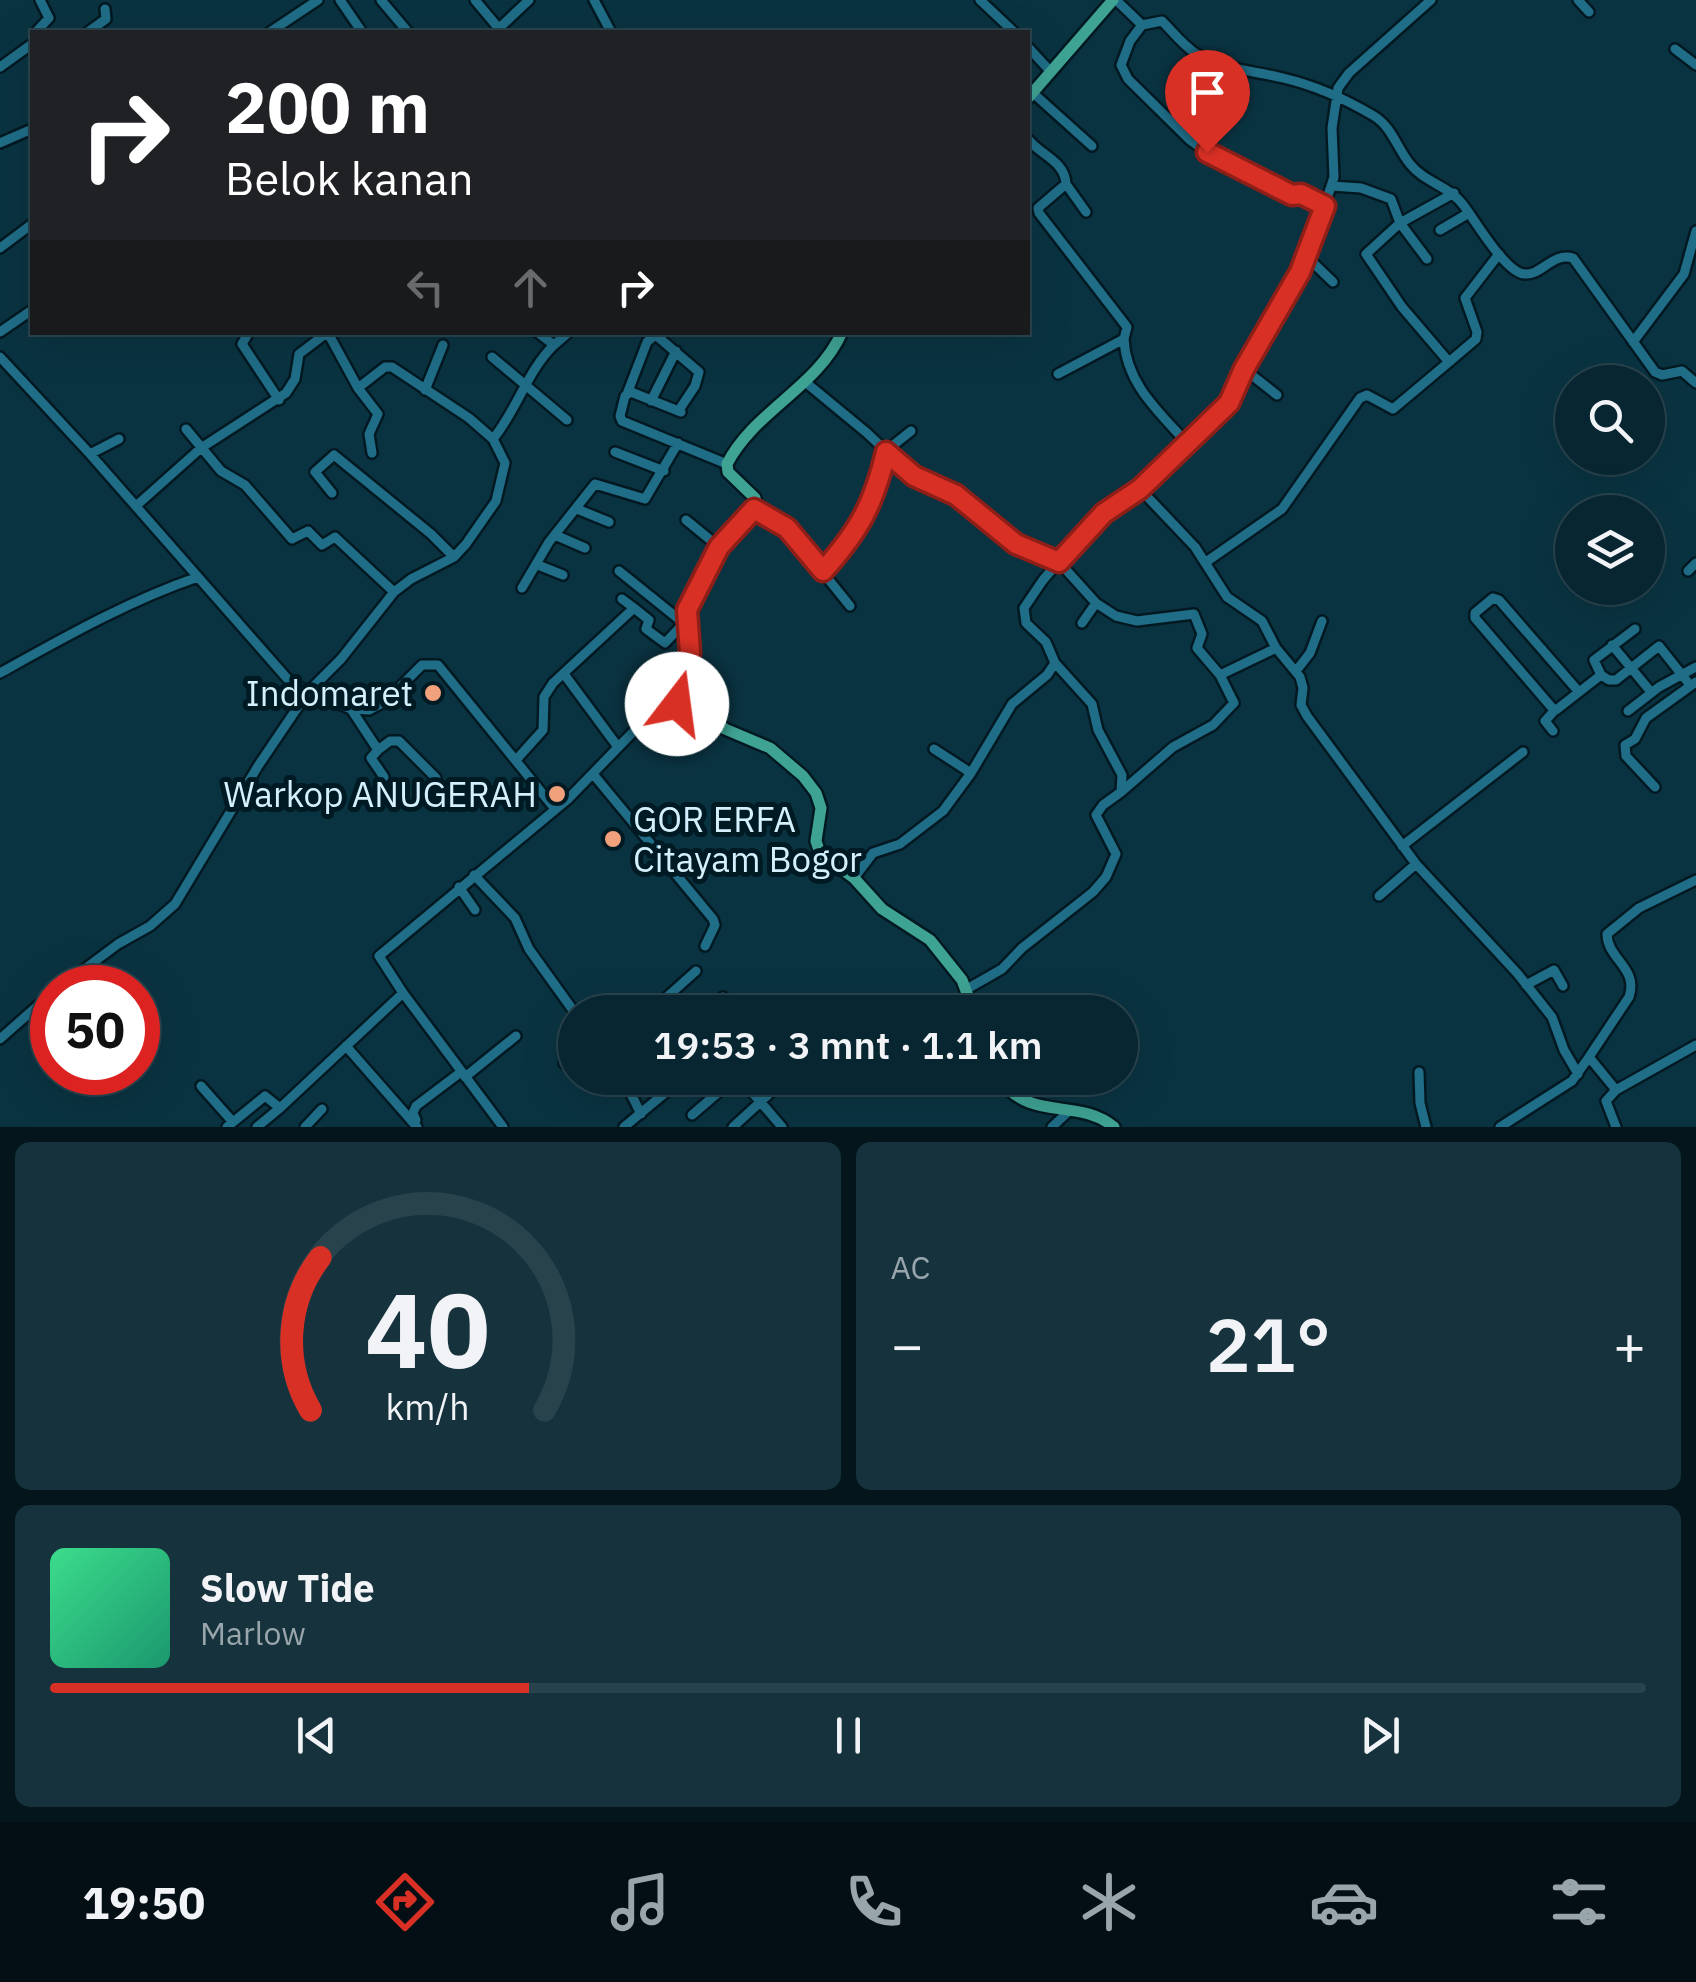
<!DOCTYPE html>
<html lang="id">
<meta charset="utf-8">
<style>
body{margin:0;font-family:"IBM Plex Sans",sans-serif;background:#16323d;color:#f1f3f6;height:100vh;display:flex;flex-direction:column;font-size:38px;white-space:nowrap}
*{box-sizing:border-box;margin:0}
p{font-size:32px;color:#98a5ab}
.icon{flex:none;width:55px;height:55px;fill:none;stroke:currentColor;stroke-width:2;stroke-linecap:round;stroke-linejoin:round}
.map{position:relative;height:1127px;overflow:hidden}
.sheet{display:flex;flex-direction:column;gap:15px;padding:15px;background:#04151b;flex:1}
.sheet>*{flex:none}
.hud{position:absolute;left:30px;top:30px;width:1000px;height:305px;border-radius:0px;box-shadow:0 10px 40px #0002,0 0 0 2px #29434d;background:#202124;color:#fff;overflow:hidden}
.tools{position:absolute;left:1555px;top:365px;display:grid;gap:20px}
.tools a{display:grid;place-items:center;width:110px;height:110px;border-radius:50%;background:#082631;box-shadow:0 10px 40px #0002,0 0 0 2px #29434d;font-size:50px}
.speed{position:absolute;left:30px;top:965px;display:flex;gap:20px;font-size:50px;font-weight:700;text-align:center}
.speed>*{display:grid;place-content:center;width:130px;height:130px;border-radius:50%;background:#082631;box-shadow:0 10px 40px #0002,0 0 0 2px #29434d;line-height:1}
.speed .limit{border:15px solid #d22;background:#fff;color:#111}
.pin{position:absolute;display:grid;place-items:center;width:85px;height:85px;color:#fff;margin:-102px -42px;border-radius:50% 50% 50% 0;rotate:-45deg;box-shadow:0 0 10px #0007}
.pin .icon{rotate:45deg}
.me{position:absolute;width:110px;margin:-55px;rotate:15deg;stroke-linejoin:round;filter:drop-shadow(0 0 8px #0008)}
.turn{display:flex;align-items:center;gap:35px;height:210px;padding:0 30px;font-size:45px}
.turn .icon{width:130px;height:130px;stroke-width:2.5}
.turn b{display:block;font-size:70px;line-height:85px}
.lanes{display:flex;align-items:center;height:95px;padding:0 30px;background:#0003;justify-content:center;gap:50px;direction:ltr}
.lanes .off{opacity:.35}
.big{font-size:75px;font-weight:600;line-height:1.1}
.sheet .card{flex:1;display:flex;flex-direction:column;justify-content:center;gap:15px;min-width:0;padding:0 35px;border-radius:15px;background:#16323d}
.sheet .dial{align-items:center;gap:0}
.dial svg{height:260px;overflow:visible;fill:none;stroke:#29434d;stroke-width:7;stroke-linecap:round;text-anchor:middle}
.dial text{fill:#f1f3f6;stroke:none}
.song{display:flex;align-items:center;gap:30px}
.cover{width:120px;height:120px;border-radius:15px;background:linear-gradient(135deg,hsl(150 70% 55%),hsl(160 70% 35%))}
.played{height:10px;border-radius:5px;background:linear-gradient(90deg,#d93025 30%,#29434d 30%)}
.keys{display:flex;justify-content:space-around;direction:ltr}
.heat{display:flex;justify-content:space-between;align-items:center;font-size:55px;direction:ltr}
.sheet .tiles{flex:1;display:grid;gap:15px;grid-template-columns:1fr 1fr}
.card:last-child{grid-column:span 2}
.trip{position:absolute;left:558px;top:995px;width:580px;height:100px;border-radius:50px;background:#082631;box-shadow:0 10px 40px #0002,0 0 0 2px #29434d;font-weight:600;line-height:100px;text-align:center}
.tabs{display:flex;height:160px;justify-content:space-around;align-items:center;background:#030f14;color:#98a5ab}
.tabs .icon{width:70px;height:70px}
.tabs .selected{color:#d93025}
.tabs b{font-size:45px;color:#f1f3f6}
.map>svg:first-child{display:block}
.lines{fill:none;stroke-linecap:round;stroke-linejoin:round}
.minor-casing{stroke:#031922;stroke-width:14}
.major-casing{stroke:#031922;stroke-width:16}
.minor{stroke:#206d87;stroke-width:9}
.major{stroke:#3fa393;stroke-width:11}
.route-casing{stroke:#8d1f18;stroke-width:25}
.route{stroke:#d93025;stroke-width:18}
.poi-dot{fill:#f1a17c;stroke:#001a24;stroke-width:4}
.labels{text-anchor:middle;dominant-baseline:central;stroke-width:10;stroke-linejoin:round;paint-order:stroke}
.poi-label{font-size:35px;fill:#d4f0fc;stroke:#001a24;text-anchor:end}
</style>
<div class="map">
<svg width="1696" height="1127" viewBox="0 0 1696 1127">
<rect width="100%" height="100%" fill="#0a3341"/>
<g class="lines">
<defs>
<path id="minor" d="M 340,0 L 362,32
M 381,0 L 408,32
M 475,0 L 501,31
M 594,0 L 611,32
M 980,0 L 1014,32
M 1116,0 L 1142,25 L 1162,21 C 1173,32 1182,44 1195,53 C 1219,69 1255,71 1283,78 C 1313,85 1347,100 1374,116 C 1392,127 1397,148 1410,164 C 1425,183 1450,186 1464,206 C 1475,220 1505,272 1524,274 C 1542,276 1552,252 1573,258 L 1655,372 L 1662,375 L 1682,371 L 1696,383
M 1578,0 L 1589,12
M 1142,25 L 1130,41 L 1121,65 L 1128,79 L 1190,140 L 1207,152 L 1292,195 L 1301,194 L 1325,206
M 36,32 L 49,18 L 40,0
M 88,32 L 106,19 L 105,9
M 270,32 L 318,0
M 495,32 L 529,0
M 1028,47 L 1051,72
M 1675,49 L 1696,65
M 0,67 L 32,44
M 1033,93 L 1092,146
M 1028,139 C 1040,155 1065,161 1066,184 L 1038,208 L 1039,213 L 1127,327 L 1124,339 L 1058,374
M 0,143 L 32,129
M 1066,184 L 1086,212
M 1332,186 L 1361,188 L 1391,199 L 1400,223 L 1427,259
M 1440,230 L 1469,213
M 0,248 L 32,224
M 1306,256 L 1333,282
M 0,332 L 32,310
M 249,332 L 242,344 L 279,400
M 1124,339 C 1126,383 1158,411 1186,442
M 1633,342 L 1684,274 L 1696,231
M 554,345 L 569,332
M 0,357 L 90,454 L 292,684 L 351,709 L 369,710 L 386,701 L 422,665 L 438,665 L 555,809
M 492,357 L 567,420
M 1449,362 L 1476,339 L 1477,332 L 1465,298 L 1499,254
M 1244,369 L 1277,395
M 804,381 L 867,433 L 905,469 L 956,495 L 1016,544 L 1059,562 L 1096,603 L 1116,616 L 1137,621 L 1194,614 L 1202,634 L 1197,648 L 1220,675
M 358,388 L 378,414 L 369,434 L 372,453
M 425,390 L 443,345
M 627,394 L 647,342 L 654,336 L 658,337 L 699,372 L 695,386 L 679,410
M 651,401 L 676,351
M 681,412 L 631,392 L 625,396 L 620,416 L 622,421 L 727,464
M 186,429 L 221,471 L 245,485 L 292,539 L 308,531 L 322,545 L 335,537 L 394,592
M 493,439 C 517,410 527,371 554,345 L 537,332
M 615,452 L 664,471
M 90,454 L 119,439
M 1140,489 L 1195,547 L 1227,597 L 1262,621 L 1276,648 L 1300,677 L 1303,688 L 1301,705 L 1307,716 L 1416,864 L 1517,973 L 1552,1017 L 1564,1050 L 1578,1074
M 332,493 L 315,472 L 334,455 L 431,534 L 454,557
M 136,506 L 201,448 L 286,393 L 295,379 L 299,354 L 328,332
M 577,509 L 609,522
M 754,509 L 787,528 L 850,606
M 686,520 L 719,547
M 555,535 L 585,548
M 1206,562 L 1282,509 L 1360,398 L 1367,395 L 1393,409 L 1449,362 L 1402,307 L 1366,254 L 1400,223 L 1454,193
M 538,565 L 563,575
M 619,571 L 686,625
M 823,571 L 853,538 L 870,508 L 886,451 L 911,431
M 1688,571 L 1696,563
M 522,588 L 549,542 L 595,484 L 645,499 L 678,443
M 634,608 L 649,620 L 646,629 L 665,643 L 683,624
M 1082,623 L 1096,603
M 1635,629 L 1594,660 L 1601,675 L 1609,680 L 1616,680 L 1659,646 L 1690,685
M 1612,645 L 1651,692
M 1296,671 L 1310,653 L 1322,621
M 0,673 C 65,637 128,601 198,577
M 564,674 L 618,747
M 1579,692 L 1499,600 L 1493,598 L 1475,613 L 1475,618 L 1554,710 L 1556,710 L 1601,675
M 351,709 L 378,750 L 371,758 L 384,777
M 1628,711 L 1659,687 L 1696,667
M 1553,731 L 1545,721 L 1555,710
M 934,749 L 971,773
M 378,750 L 390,741 L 399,741 L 436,778
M 516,760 L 543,730 L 544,697 L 553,683 L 634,608 L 622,599
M 593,774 L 713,919 L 715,925 L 705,946
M 1655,787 L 1626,756 L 1625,745 L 1635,739 L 1646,718 L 1696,682
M 1121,792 L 1173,747 L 1213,725 L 1234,703 L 1220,675 L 1276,648
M 1402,846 L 1523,752
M 474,875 L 515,918 L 529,949 L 575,1013
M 854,878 L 873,853 L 900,844 L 943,811 L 971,773 L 1012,704 L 1047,675 L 1055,663
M 459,887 L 475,910
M 1379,896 L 1416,864
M 1526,985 L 1554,970 L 1563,986
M 59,988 L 118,944 L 150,926 L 175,904 L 258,766 L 308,692 L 341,659 L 394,592 L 411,579 L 454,557 L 466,544 L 496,501 L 505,463 L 493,439 L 469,418 L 392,367 L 385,367 L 358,388 L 328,333
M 967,989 L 1002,969 L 1022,948 L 1093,892 L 1106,877 L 1116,854 L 1096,815 L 1103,805 L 1121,792 L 1122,775 L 1098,730 L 1092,704 L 1055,663 L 1046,642 L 1026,623 L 1024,608 L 1043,580 L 1086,530 L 1111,508 L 1140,489 L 1229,403 L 1244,369 L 1284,302 L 1315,235 L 1334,177 L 1332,128 L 1338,88 L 1349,73 L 1431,0
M 668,996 L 696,971
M 649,1012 L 668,996 L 682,1012
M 706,1012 L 723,997
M 0,1039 L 52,993
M 346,1046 L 417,1127
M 1589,1057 L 1629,997 C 1639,968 1607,959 1607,934 L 1639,908 L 1696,880
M 564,1063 L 575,1052
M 1419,1072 L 1420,1103 L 1426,1127
M 465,1077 L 516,1036
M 623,1078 L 641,1114
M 740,1078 L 782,1127
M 201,1086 L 232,1121
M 1616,1090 L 1606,1101 L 1616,1127
M 692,1115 L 735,1078
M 416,1120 L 413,1113 L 416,1106 L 461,1072
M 227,1127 L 265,1096 L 280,1108 L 403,993
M 257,1127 L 280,1108
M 305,1127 L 322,1109
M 503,1127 L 403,993 L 379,956 L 568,799 L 634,731 L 677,704
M 624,1127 L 683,1078
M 733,1127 L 782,1082
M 1052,1127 L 1069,1111
M 1500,1127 L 1572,1081 L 1589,1057 L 1616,1090 L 1696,1045"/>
<path id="major" d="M 1028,98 L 1113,0
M 842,332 C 818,387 754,411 727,464 L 728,472 L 755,498 L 756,506 L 719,547 L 687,610 L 690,653 L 677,704 L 700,710 L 725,729 L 770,748 L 803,776 L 816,793 L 821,808 L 816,841 L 820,853 L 854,878 L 882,909 L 930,940 L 962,980 L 974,1012
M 999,1078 C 1030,1123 1078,1097 1114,1127"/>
</defs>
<use href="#minor" class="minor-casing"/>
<use href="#major" class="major-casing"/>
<use href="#minor" class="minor"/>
<use href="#major" class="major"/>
</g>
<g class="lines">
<defs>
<path id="route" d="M 677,704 L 690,653 L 687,610 L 719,547 L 754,509 L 787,528 L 823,571 C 859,531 874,504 886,452 L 914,476 L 956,495 L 1016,544 L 1059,562 L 1104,513 L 1140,489 L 1229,403 L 1244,369 L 1300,272 L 1325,206 L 1301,194 L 1292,195 L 1207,152"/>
</defs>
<use href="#route" class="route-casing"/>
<use href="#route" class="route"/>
</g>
<g class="poi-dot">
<circle cx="433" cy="693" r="10"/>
<circle cx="557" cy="794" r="10"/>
<circle cx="613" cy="839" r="10"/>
</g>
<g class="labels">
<g class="poi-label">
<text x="413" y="693">Indomaret</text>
<text x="537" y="794">Warkop ANUGERAH</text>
<text x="633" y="819" text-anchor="start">GOR ERFA<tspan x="633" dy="40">Citayam Bogor</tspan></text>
</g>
</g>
</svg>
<div class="tools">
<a><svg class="icon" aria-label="search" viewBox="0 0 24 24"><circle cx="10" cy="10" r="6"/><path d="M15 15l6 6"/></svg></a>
<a><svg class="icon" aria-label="layers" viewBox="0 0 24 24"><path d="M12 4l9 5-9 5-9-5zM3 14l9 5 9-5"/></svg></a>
</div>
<div class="speed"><div class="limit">50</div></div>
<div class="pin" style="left:1207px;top:152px;background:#d93025"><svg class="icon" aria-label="arrive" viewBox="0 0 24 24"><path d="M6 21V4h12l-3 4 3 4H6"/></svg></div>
<svg class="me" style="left:677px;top:704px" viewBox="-20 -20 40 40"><circle r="19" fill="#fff"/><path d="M0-13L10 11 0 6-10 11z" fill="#d93025"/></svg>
<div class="trip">19:53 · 3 mnt · 1.1 km</div>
<div class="hud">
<div class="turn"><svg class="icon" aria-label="right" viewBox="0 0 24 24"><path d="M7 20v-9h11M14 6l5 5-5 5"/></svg><div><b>200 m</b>Belok kanan</div></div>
<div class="lanes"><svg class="icon off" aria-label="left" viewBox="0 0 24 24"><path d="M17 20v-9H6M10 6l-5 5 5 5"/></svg><svg class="icon off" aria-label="ahead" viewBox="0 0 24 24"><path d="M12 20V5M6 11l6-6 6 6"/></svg><svg class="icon" aria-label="right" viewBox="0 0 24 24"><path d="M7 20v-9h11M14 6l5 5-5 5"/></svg></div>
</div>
</div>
<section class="sheet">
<div class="tiles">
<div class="card dial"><svg viewBox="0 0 100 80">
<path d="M14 69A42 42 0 1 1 86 69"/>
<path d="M14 69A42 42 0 0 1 17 22" stroke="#d93025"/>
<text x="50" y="56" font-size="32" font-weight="700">40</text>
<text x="50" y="72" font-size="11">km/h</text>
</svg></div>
<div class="card"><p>AC</p>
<div class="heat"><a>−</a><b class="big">21°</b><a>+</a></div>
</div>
<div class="card">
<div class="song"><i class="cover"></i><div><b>Slow Tide</b><p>Marlow</p></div></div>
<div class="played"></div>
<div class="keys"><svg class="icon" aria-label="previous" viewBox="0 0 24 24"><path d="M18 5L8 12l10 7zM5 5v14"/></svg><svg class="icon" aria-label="pause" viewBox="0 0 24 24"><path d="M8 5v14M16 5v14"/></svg><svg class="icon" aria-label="next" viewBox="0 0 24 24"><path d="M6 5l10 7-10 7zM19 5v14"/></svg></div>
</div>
</div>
</section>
<nav class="tabs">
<b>19:50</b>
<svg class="icon selected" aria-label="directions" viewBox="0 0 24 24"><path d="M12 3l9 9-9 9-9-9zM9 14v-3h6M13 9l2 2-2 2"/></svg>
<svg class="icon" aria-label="music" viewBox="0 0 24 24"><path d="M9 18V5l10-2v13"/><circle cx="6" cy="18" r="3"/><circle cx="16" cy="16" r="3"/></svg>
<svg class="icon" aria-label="phone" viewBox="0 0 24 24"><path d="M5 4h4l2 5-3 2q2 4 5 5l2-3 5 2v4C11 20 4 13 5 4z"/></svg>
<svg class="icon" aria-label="climate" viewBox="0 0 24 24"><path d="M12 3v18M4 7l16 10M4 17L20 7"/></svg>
<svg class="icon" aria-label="car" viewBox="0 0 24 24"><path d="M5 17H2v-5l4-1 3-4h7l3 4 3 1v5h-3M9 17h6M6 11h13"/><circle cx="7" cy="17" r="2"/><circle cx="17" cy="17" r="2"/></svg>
<svg class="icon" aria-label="filters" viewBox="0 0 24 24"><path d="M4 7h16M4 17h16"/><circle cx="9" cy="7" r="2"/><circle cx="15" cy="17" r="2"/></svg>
</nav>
